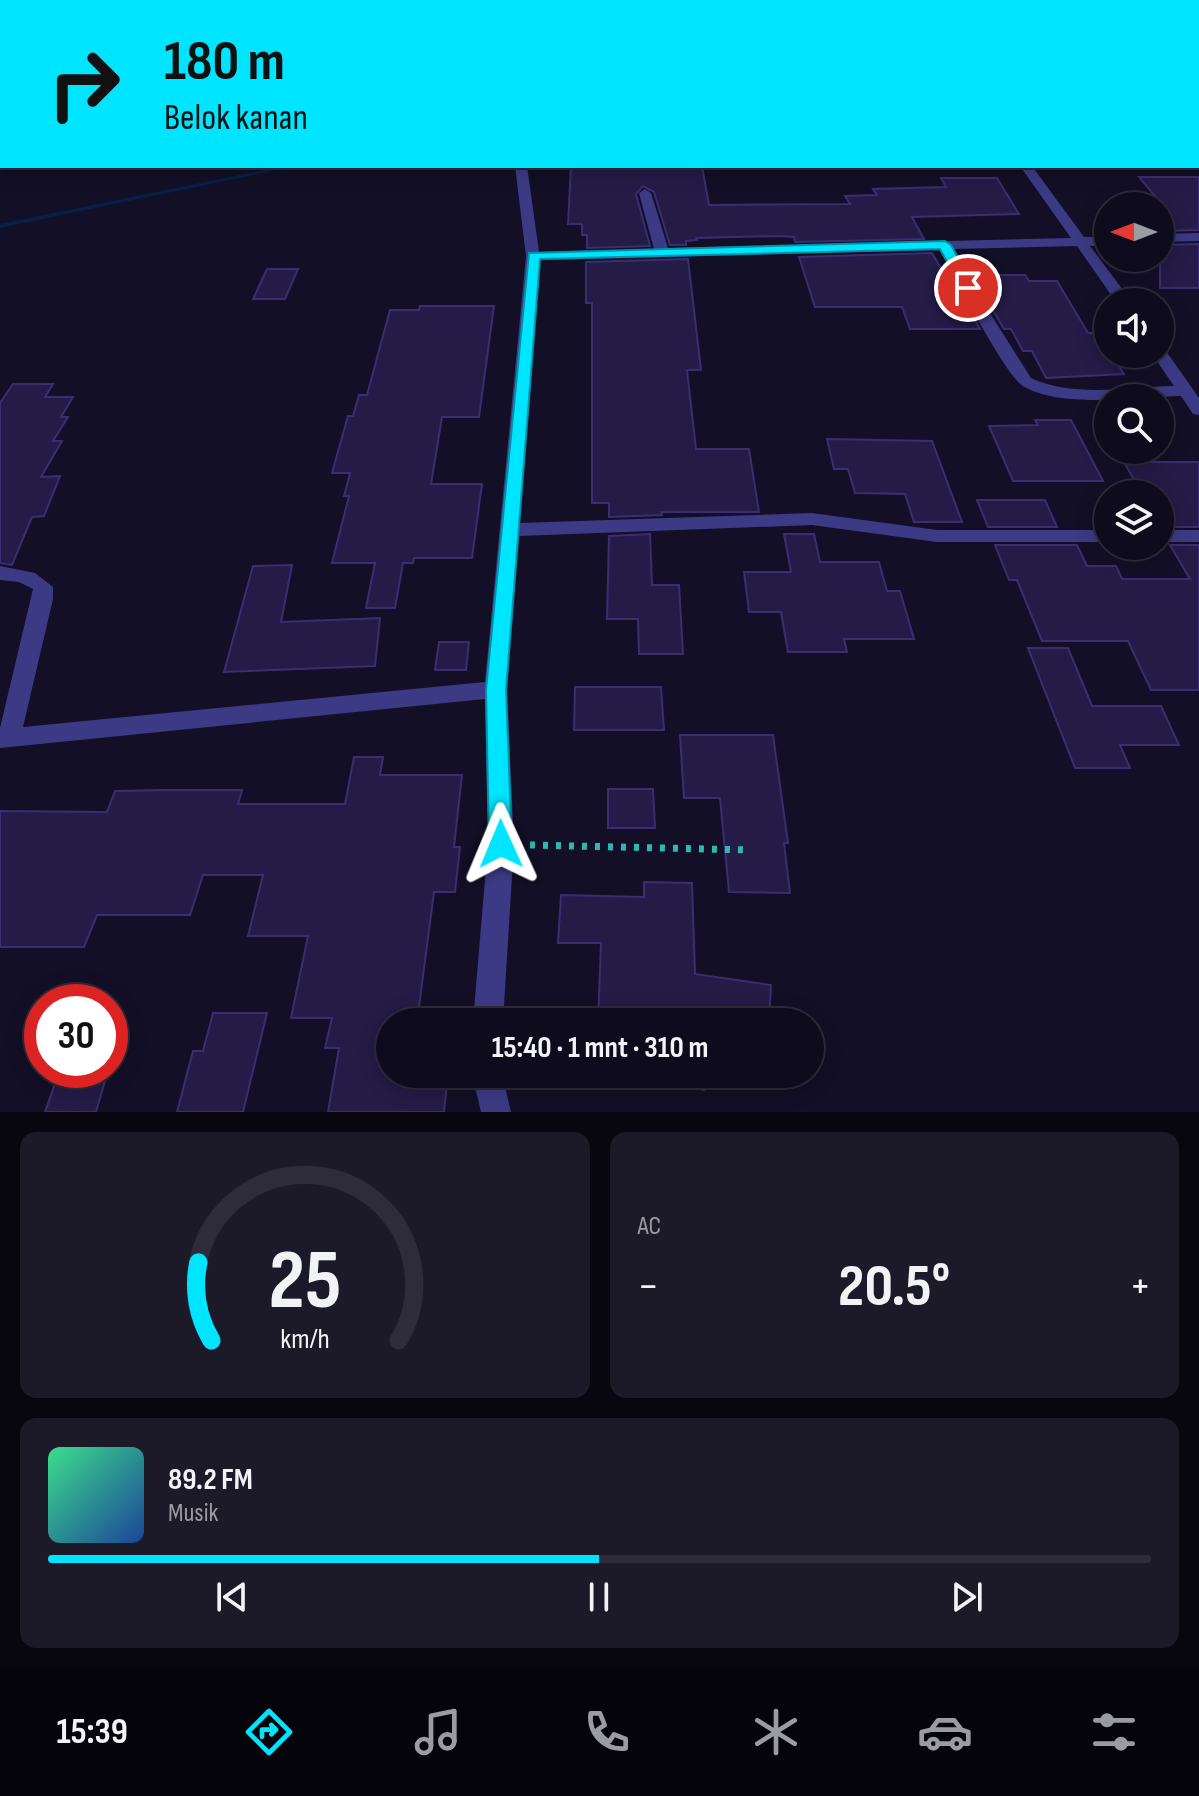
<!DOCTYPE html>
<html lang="id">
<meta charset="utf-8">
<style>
body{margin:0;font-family:"Sofia Sans Condensed",sans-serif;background:#1c1929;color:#f1f3f6;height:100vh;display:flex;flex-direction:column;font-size:30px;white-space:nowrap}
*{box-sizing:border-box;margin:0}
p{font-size:26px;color:#9b9ba3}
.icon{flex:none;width:44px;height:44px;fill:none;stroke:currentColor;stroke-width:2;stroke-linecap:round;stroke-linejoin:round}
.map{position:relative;height:1112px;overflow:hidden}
.details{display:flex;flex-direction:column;gap:20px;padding:20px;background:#08060f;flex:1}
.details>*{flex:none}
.hud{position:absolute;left:0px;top:0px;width:1200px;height:168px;box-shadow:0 4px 20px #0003,0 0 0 2px #2e2b3b;background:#00e5ff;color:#111;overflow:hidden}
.needle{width:52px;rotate:270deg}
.tools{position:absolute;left:1094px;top:192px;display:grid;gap:16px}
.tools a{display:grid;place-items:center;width:80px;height:80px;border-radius:50%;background:#0e0b1c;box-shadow:0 4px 20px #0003,0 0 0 2px #2e2b3b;font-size:40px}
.speed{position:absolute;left:24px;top:984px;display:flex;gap:16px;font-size:40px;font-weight:700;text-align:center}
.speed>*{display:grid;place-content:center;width:104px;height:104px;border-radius:50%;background:#0e0b1c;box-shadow:0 4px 20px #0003,0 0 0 2px #2e2b3b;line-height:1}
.speed .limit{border:12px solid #d22;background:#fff;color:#111}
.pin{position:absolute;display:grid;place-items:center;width:68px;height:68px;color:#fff;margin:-34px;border:4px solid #fff;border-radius:50%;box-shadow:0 2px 8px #0007}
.me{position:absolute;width:88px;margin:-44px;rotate:359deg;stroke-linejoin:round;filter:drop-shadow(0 0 6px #0008)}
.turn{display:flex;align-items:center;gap:28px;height:168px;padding:0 32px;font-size:36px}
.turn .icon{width:104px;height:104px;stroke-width:2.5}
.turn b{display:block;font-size:56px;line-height:68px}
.big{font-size:60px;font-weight:700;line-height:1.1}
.details .card{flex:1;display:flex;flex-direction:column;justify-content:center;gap:12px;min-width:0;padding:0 28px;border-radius:16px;background:#1c1929}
.details .dial{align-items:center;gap:0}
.dial svg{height:208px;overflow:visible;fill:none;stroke:#2e2b3b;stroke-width:7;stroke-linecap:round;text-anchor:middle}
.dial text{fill:#f1f3f6;stroke:none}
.song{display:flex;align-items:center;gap:24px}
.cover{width:96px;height:96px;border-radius:12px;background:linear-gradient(135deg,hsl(150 70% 55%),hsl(220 70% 35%))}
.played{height:8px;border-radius:4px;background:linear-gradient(90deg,#00e5ff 50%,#2e2b3b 50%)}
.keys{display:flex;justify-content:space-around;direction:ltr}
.heat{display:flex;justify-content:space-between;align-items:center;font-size:44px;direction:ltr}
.details .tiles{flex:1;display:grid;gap:20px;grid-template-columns:1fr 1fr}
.card:last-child{grid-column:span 2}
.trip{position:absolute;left:376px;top:1008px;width:448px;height:80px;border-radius:40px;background:#0e0b1c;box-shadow:0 4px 20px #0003,0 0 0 2px #2e2b3b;font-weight:700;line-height:80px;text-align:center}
.tabs{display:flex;height:128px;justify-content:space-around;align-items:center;background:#06040b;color:#9b9ba3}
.tabs .icon{width:56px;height:56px}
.tabs .active{color:#00e5ff}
.tabs b{font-size:36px;color:#f1f3f6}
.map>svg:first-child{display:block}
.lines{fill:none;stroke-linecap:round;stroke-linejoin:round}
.stream{fill:#0a1f44;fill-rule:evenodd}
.building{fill:#241b47;stroke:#3b2d73;stroke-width:2}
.path{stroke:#2fb8b0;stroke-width:7;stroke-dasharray:5 8;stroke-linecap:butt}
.minor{fill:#3d3a85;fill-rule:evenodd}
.route{fill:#00e5ff;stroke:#0095a6;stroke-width:2}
</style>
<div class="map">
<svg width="1199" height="1112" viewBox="0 0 1199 1112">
<rect width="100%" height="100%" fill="#130f26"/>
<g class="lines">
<path class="stream" d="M 283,166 L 296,166 L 0,228 L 0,224 Z"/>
</g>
<path class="building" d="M 571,166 L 702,166 L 709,205 L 850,204 L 845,196 L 877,195 L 873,189 L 946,187 L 941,178 L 997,178 L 1019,214 L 912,217 L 924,239 L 795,242 L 794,237 L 779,236 L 696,238 L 697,240 L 686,241 L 686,245 L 670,245 L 654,192 L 643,186 L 636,194 L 650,246 L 587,248 L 587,235 L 582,235 L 582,224 L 568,224 Z
M 1139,177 L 1199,177 L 1199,230 L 1160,231 L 1160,202 Z
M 1199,244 L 1199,288 L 1160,288 L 1160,245 Z
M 932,253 L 945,275 L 950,275 L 980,329 L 910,329 L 902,307 L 815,307 L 799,257 Z
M 688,259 L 701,370 L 687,370 L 696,449 L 749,449 L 759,512 L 661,512 L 662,515 L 609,517 L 609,503 L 592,503 L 592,303 L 586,303 L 586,262 Z
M 267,269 L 298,269 L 285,299 L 253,299 Z
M 972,275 L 1025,275 L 1029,281 L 1057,281 L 1088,333 L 1098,333 L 1108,354 L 1111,354 L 1124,374 L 1046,378 L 1032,351 L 1023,351 L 1011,329 L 1004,329 Z
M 420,306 L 494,306 L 479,417 L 442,417 L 431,484 L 482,484 L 472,558 L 414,558 L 413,563 L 403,563 L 395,608 L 366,608 L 375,563 L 332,563 L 349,496 L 344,496 L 350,473 L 332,473 L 348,416 L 353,416 L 359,395 L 367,395 L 390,310 L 419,310 Z
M 13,384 L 53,384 L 45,397 L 73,397 L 61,417 L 68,417 L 53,441 L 62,441 L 41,477 L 60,476 L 44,516 L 32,517 L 12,565 L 0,563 L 0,403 Z
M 1035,420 L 1071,420 L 1103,481 L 1013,481 L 989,426 L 1038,425 Z
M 827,439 L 932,441 L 962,522 L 914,522 L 905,494 L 855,493 L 848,469 L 834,469 Z
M 1124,462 L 1199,462 L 1199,527 L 1160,527 L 1160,494 L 1142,494 Z
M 977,500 L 1045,500 L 1057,527 L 988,527 Z
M 650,534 L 652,585 L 679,585 L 683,654 L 639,654 L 638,619 L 607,619 L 609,536 Z
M 784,534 L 814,534 L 820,562 L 879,562 L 887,591 L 900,591 L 914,639 L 844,639 L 847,652 L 788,652 L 781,612 L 749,612 L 744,572 L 791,572 Z
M 995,545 L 1077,545 L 1087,566 L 1116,566 L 1122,579 L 1190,579 L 1170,545 L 1199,545 L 1199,690 L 1151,690 L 1128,641 L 1042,641 L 1017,580 L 1009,580 Z
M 292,565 L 281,622 L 380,618 L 375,666 L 224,672 L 253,566 Z
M 439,642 L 469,642 L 466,670 L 435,670 Z
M 1028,648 L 1068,648 L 1092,706 L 1161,706 L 1179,745 L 1120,745 L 1130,768 L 1075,768 Z
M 575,687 L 661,687 L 664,730 L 574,730 Z
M 680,735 L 773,735 L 788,843 L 784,843 L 790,893 L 729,892 L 720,798 L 684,798 Z
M 354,757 L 383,757 L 380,775 L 462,775 L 454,847 L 460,847 L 455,892 L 434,892 L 417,1022 L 390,1022 L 390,1074 L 448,1074 L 444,1112 L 328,1112 L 339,1048 L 325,1048 L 332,1018 L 291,1018 L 308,936 L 248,936 L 263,875 L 203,875 L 190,915 L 97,915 L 84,947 L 0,947 L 0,811 L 107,812 L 115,791 L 165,790 L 242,790 L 238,804 L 345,804 Z
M 608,789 L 653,789 L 655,828 L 608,828 Z
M 644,882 L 692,883 L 695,974 L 771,985 L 769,1022 L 598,1022 L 601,943 L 558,943 L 561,895 L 644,897 Z
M 213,1013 L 267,1013 L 243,1112 L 177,1112 L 193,1051 L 203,1051 Z
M 56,1081 L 105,1081 L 96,1112 L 45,1112 Z"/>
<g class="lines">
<path class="path" d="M 530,845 L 750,850
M 585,1074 L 705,1087"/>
<path class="minor" d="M 810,0 L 820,0 L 821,2 L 811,2 Z
M 1118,0 L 1130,0 L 1132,2 L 1120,2 Z
M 1198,3 L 1199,3 L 1199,9 L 1198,9 Z
M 1198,31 L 1199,31 L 1199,37 L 1198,37 Z
M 1198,50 L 1199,50 L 1199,56 L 1198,56 Z
M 1198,89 L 1199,89 L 1199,95 L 1198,95 Z
M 515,166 L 527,166 L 539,252 L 654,249 L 639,193 L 645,189 L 651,193 L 668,248 L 1071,238 L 1020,166 L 1032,166 L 1084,237 L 1108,237 L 1108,245 L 1090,246 L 1132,302 L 1116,302 L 1077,246 L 954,249 L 988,310 L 1031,378 C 1073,398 1129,387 1174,386 L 1152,354 L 1160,354 L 1160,349 L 1166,351 L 1199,398 L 1199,415 L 1193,414 L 1181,396 C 1138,397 1061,409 1023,386 C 1005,375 953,274 940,250 L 540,260 L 520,523 L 812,513 L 937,530 L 1108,530 L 1108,542 L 937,542 L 812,525 L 519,536 L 507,690 L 514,844 L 503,1022 L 473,1022 L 488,844 L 485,699 L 0,748 L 0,728 L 33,589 L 19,582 L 0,580 L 0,566 L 35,573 L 53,587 L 53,599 L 23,727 L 485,682 L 526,256 Z
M 1199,233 L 1199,241 L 1160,242 L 1160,234 Z
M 1160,530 L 1199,530 L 1199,542 L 1160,542 Z
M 472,1074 L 502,1074 L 511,1112 L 481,1112 Z"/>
</g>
<path class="route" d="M 945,241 L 951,245 L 975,288 L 973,291 L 963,291 L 940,249 L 540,259 L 506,690 L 512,844 L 509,851 L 501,854 L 492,851 L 489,844 L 486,690 L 529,253 Z"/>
</svg>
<div class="tools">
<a><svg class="needle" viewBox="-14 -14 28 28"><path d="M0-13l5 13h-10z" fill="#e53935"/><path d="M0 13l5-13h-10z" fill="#9b9ba3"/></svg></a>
<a><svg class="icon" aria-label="sound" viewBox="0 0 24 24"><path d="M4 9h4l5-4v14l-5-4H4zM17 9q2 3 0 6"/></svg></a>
<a><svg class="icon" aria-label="search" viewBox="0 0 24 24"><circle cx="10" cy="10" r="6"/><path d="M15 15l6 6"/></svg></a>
<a><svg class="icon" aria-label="layers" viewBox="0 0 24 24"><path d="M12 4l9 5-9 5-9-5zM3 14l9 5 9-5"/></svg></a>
</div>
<div class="speed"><div class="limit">30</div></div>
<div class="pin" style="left:968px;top:288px;background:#d93025"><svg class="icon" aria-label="arrive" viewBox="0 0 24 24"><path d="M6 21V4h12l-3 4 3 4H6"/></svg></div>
<svg class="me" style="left:501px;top:844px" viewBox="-20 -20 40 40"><path d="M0-17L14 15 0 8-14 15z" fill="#00e5ff" stroke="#fff" stroke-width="4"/></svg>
<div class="trip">15:40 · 1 mnt · 310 m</div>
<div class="hud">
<div class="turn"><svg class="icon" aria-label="right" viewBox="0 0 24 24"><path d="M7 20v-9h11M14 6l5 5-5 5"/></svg><div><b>180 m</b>Belok kanan</div></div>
</div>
</div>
<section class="details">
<div class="tiles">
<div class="card dial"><svg viewBox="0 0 100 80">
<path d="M14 69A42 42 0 1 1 86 69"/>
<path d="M14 69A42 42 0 0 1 9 39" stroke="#00e5ff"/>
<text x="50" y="56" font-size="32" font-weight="700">25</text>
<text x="50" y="72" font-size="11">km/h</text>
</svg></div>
<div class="card"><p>AC</p>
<div class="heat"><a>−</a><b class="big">20.5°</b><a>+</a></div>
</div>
<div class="card">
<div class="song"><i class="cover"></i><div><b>89.2 FM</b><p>Musik</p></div></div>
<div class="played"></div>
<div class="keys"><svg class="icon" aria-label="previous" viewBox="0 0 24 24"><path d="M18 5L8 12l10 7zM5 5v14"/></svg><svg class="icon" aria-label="pause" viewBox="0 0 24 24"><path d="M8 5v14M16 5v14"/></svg><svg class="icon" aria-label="next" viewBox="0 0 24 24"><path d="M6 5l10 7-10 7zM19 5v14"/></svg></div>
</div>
</div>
</section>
<nav class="tabs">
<b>15:39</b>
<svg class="icon active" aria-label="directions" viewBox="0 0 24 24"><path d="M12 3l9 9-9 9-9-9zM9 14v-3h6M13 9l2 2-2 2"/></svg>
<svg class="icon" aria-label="music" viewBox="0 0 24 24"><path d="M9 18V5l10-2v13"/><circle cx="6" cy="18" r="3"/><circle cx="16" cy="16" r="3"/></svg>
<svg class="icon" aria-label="phone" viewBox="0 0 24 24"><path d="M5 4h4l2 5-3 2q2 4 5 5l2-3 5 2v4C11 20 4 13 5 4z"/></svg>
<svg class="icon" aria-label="climate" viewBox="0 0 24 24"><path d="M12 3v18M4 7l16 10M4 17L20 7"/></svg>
<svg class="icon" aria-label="car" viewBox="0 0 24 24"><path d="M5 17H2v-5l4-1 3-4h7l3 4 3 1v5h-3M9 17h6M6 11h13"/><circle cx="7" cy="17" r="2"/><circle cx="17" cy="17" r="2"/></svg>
<svg class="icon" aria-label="filters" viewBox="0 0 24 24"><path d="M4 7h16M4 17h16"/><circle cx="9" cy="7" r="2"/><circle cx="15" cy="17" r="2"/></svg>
</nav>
